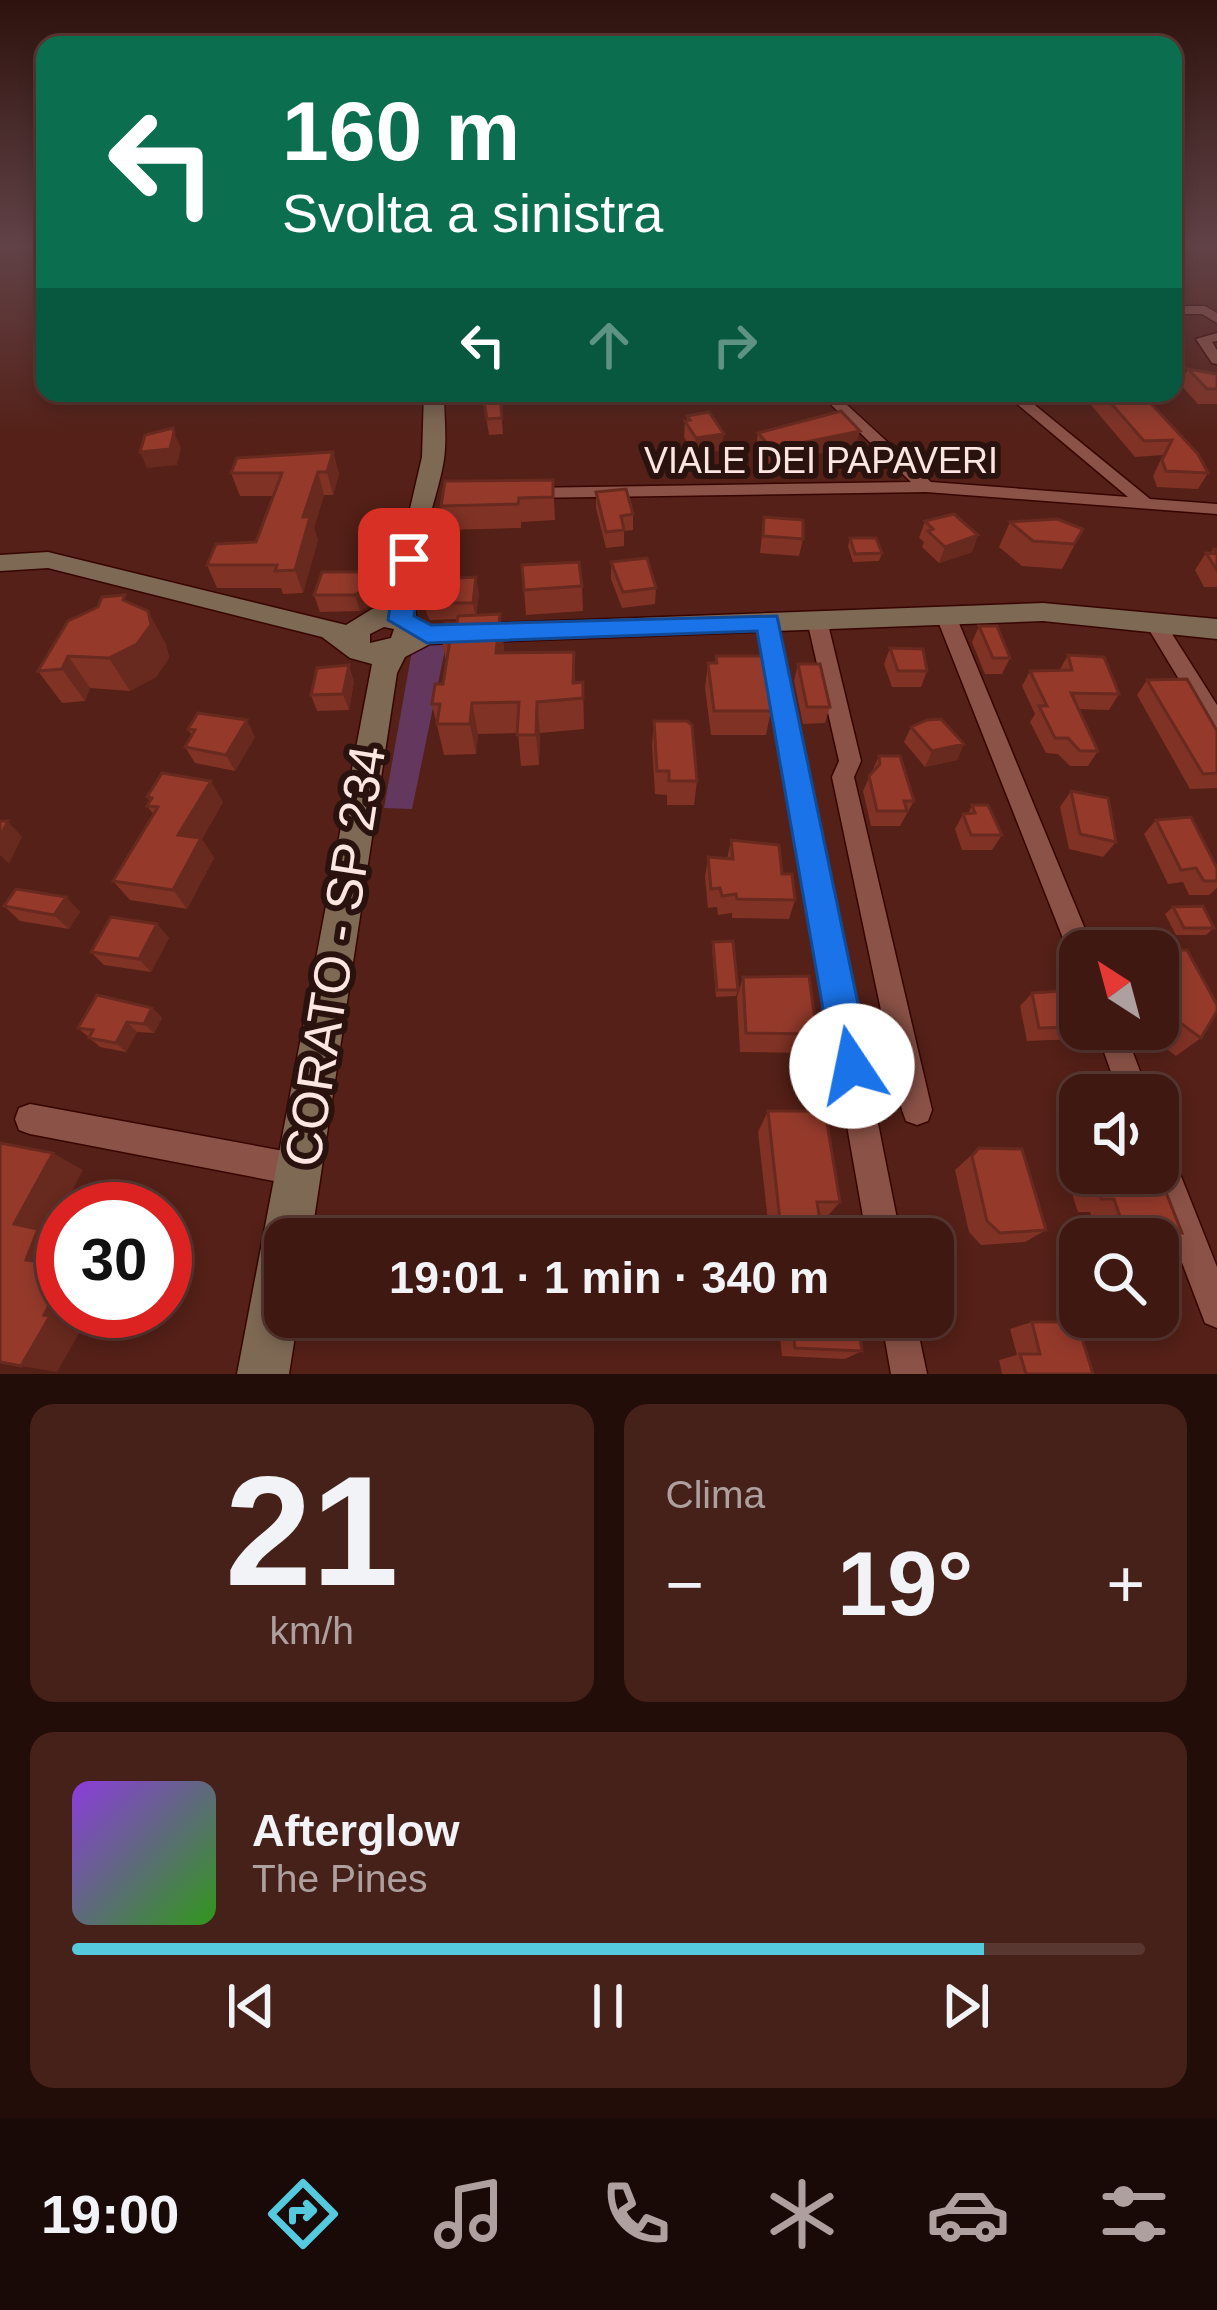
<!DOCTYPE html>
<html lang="it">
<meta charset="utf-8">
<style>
body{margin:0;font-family:Arial,sans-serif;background:#46211a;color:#f1f3f6;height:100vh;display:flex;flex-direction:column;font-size:45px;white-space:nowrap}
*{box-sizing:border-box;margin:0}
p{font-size:39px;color:#ada09f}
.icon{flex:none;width:66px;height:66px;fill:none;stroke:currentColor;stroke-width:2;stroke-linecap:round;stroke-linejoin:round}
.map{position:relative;height:1374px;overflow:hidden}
.panel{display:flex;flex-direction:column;gap:30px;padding:30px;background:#230d09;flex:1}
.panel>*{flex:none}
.banner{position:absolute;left:36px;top:36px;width:1146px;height:366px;border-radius:24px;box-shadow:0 6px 18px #0003,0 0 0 3px #583731;background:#0b6e4f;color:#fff;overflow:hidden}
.needle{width:78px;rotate:324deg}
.controls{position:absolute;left:1059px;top:930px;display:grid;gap:24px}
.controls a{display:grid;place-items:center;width:120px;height:120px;border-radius:24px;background:#3f1811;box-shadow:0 6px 18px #0003,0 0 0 3px #583731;font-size:60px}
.speed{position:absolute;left:36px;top:1182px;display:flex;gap:24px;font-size:60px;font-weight:700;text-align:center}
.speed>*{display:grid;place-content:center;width:156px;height:156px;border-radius:50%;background:#3f1811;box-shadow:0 6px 18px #0003,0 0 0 3px #583731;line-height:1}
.speed .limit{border:18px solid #d22;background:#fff;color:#111}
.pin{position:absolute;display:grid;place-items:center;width:102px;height:102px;color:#fff;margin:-51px;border-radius:24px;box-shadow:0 6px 18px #0006}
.me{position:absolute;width:132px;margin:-66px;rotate:349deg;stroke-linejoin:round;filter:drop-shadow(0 0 9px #0008)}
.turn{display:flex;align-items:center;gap:42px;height:252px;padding:0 48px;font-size:54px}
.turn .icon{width:156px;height:156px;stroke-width:2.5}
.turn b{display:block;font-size:84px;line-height:102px}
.lanes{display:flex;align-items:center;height:114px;padding:0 48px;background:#0003;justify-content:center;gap:60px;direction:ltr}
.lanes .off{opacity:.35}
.big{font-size:90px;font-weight:800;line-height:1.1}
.panel .card{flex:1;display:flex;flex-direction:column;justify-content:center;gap:18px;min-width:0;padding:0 42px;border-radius:24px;background:#46211a}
.panel .dial{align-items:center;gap:0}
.dial b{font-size:156px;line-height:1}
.song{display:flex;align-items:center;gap:36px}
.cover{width:144px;height:144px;border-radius:18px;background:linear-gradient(135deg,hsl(270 70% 55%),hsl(110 70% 35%))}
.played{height:12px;border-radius:6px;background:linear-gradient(90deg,#55cadf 85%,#583731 85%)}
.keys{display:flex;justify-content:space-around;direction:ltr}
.heat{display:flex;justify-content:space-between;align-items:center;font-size:66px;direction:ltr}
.panel .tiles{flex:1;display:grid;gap:30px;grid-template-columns:1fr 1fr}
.card:last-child{grid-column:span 2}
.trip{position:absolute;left:264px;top:1218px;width:690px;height:120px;border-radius:24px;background:#3f1811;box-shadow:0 6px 18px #0003,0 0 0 3px #583731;font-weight:800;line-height:120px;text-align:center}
.dock{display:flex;height:192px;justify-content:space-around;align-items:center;background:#190a07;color:#ada09f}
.dock .icon{width:84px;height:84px}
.dock .active{color:#55cadf}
.dock b{font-size:54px;color:#f1f3f6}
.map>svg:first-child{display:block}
.green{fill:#64385e}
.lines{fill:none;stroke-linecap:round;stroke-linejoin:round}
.street-casing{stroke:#370501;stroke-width:3}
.secondary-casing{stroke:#370501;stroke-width:3}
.street{fill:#8b5247;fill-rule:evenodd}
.secondary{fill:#7e6954;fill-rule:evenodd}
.wall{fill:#803225}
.shaded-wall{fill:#68291e}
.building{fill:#953a2b;stroke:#68291e;stroke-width:3}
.route{fill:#1a73e8;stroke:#114b97;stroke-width:3}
.labels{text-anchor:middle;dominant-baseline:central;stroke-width:12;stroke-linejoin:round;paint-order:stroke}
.far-street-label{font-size:36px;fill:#fce6e2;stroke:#2a130e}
.near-street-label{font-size:51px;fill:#fce6e2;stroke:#2a130e}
</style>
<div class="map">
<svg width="1217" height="1374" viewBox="0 0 1217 1374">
<rect width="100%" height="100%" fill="#542017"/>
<path class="green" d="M 413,645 L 446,645 L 412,809 L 384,808 Z"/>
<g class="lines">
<defs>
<path id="street" d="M 1173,306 L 1205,306 L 1217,313 L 1217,323 L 1202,314 L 1173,314 Z
M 1217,333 L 1217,341 L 1212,342 L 1217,350 L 1217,364 L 1212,363 L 1196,339 Z
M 819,393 L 834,393 L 931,482 L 1128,497 L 1004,393 L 1020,393 L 1150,499 L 1217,504 L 1217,514 L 926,492 L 526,498 L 518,493 L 526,488 L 911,482 Z
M 946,609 L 956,616 L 1094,951 L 1080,951 L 1080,963 L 1072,960 L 1068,951 L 936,616 Z
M 817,613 L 827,620 L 861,761 L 854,777 L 932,1110 L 928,1121 L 917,1125 L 906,1121 L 902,1110 L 832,777 L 839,761 L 807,620 Z
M 768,615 L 778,622 L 901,1239 L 867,1239 L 758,622 Z
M 1155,616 L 1162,618 L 1217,705 L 1217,731 L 1209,729 L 1145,623 Z
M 1096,1029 L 1124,1029 L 1149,1095 L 1119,1095 Z
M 30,1104 L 300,1154 L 311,1159 L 316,1170 L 311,1181 L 300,1186 L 30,1134 L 19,1130 L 15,1119 L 19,1108 Z
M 1158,1141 L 1169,1146 L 1217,1267 L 1217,1328 L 1205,1323 L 1148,1173 L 1158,1173 Z
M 881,1317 L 915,1317 L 927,1374 L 891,1374 Z"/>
<path id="secondary" d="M 424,393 L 444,393 C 444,415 447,438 444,459 C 438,502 400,589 420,626 L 1043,603 L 1217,619 L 1217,639 L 1043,621 L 430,644 L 405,657 L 397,673 L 311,1239 L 285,1239 L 285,1317 L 298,1317 L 289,1374 L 237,1374 L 372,664 L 350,658 L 322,637 L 48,568 L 0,571 L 0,555 L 48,552 L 346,625 L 372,609 L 387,608 L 422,457 ZM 384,627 L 394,629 L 391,638 L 370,643 L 370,634 Z"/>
</defs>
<use href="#street" class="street-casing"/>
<use href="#secondary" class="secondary-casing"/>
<use href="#street" class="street"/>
<use href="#secondary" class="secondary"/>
</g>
<path class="wall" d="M 1188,369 L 1217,374 L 1217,404 L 1198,404 L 1180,384 Z
M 1081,393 L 1167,393 L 1162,402 L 1150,403 L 1208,473 L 1198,489 L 1157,487 L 1153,476 L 1163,455 L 1135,457 Z
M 500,395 L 503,434 L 489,435 L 483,396 Z
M 687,416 L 722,450 L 694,454 L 684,437 L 685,421 L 687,421 Z
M 758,433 L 856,446 L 769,464 L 756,448 Z
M 333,452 L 339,474 L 333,495 L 324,495 L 314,528 L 318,540 L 303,593 L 283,594 L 281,588 L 217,588 L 207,565 L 256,542 L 274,496 L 240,496 L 231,473 Z
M 553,480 L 555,520 L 521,522 L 521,528 L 445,530 L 441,506 Z
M 596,492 L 633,514 L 633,530 L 624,531 L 624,546 L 606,548 L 596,508 Z
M 764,517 L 803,539 L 799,556 L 760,553 Z
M 925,521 L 978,535 L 972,552 L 939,563 L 922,547 L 924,542 L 919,538 Z
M 1010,522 L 1083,529 L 1062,569 L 1022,566 L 999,547 Z
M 850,538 L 882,553 L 879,561 L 853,562 L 848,546 Z
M 1214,549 L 1217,549 L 1217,587 L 1204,587 L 1195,570 L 1206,553 L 1210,553 Z
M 611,562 L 656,588 L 655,604 L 622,608 L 611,579 Z
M 522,565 L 582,586 L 583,611 L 526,615 Z
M 368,572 L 372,588 L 368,606 L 360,611 L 320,612 L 314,595 Z
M 479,593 L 476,615 L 504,646 L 503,653 L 574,652 L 575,683 L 583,682 L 584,729 L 540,733 L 539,765 L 521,766 L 518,733 L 478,734 L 476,754 L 444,755 L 432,704 L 443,684 L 446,662 L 442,640 L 457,623 L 458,619 L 430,620 L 427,615 L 423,598 Z
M 129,603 L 166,644 L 169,658 L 156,677 L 130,691 L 90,688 L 85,701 L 62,703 L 38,671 Z
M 979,626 L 1010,658 L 1002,674 L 985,674 L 972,642 Z
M 890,648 L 927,671 L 921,687 L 892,687 L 884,664 Z
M 1068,655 L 1119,694 L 1109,710 L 1078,709 L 1098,751 L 1088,766 L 1070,766 L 1058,754 L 1046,753 L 1030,722 L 1035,714 L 1022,686 L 1030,671 L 1059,671 Z
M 716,656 L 771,711 L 766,735 L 711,735 L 705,688 L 708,663 L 715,663 Z
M 798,664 L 830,707 L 825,723 L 803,724 L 794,681 Z
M 1147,680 L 1217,731 L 1217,788 L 1190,789 L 1137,695 Z
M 354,681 L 349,710 L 317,711 L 311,695 Z
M 654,721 L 697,781 L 694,805 L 667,805 L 667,795 L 655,794 L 652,745 Z
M 911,727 L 964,744 L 957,760 L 925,767 L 904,742 Z
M 188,729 L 255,737 L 235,771 L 195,763 L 185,747 L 192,736 Z
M 879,756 L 914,801 L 900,826 L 871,826 L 863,791 Z
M 1071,791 L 1116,842 L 1103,857 L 1069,849 L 1060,807 Z
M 147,797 L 223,802 L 202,839 L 214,858 L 187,909 L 130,900 L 113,881 L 154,815 L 147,806 L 150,802 Z
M 972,805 L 1002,835 L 992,850 L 962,850 L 955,829 L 963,814 L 968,814 Z
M 1156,820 L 1217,868 L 1217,888 L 1209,895 L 1189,895 L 1183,882 L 1168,884 L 1144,834 Z
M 731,840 L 782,874 L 795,900 L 789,919 L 732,918 L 732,913 L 718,915 L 717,907 L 708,908 L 705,877 L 708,857 L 727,859 Z
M 66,897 L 80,912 L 69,929 L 20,921 L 4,906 Z
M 1173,907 L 1214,928 L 1206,935 L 1176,935 L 1165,914 Z
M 157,924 L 169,938 L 151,972 L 104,965 L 91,952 Z
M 713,942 L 738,990 L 736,996 L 716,997 L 712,949 Z
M 1158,951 L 1201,1038 L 1176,1056 L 1151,1037 L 1147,1029 L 1158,1029 Z
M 743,977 L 817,1034 L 808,1053 L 740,1052 L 737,997 Z
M 1032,993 L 1066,1006 L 1080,1005 L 1080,1029 L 1088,1029 L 1077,1039 L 1027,1041 L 1020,1006 Z
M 152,1008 L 162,1018 L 154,1033 L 137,1032 L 126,1052 L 100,1047 L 78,1028 Z
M 768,1111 L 840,1202 L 825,1219 L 820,1218 L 823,1239 L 770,1239 L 758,1132 Z
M 1078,1132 L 1080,1132 L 1080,1173 L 1158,1173 L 1182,1233 L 1158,1243 L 1158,1239 L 1098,1239 L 1090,1212 L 1078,1212 L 1057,1147 Z
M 979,1148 L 1046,1230 L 1025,1242 L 981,1245 L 969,1232 L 955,1170 Z
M 778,1317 L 857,1317 L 862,1351 L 845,1359 L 782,1356 Z
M 1032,1322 L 1093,1374 L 1002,1374 L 999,1360 L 1017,1355 L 1010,1329 Z"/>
<path class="shaded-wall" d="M 860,431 L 856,446 L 769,464 L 772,449 Z
M 174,432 L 181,448 L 177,465 L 147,468 L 140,452 Z
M 724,434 L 722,450 L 694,454 L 696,438 Z
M 333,452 L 339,474 L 333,495 L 327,472 Z
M 318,472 L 324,495 L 314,528 L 318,540 L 303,593 L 295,570 L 303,517 Z
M 978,535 L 972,552 L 939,563 L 945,547 Z
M 368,572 L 372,588 L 368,606 L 360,611 L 355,595 Z
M 476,577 L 479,593 L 476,619 L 473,603 Z
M 148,611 L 166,644 L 169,658 L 156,677 L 130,691 L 109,658 Z
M 500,614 L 504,646 L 500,685 L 496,653 Z
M 68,656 L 90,688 L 85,701 L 62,669 Z
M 349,665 L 354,681 L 349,710 L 343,694 Z
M 537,702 L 540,733 L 539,765 L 536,735 Z
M 472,703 L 478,734 L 476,754 L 470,724 Z
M 247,720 L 255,737 L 235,771 L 226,755 Z
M 964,744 L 957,760 L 925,767 L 932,751 Z
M 211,781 L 223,802 L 202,839 L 214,858 L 187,909 L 173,890 L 178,835 Z
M 8,821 L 22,837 L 9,864 L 0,855 L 0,837 Z
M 66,897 L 80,912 L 69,929 L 54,915 Z
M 157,924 L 169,938 L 151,972 L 139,959 Z
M 152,1008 L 162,1018 L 154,1033 L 144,1024 Z
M 127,1022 L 137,1032 L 126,1052 L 116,1043 Z
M 53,1153 L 83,1170 L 50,1234 L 63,1240 L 63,1263 L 60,1272 L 26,1260 L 14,1224 Z
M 63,1277 L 63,1311 L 84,1311 L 78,1323 L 84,1325 L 57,1372 L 21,1366 Z"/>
<path class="building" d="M 1188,369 L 1217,374 L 1217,389 L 1207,389 Z
M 1102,393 L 1141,393 L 1198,454 L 1208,473 L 1166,471 L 1162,460 L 1172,440 L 1144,441 Z
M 500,395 L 502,418 L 487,419 L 483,396 Z
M 841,411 L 860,431 L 772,449 L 758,433 Z
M 709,412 L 724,434 L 696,438 L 685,421 L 690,420 L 687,416 Z
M 173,428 L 174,432 L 170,449 L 140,452 L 145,435 Z
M 333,452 L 327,472 L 318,472 L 303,517 L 310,517 L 295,570 L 275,571 L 277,565 L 207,565 L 216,544 L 256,542 L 282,473 L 231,473 L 237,458 Z
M 553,480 L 553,497 L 519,498 L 518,504 L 441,506 L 445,481 Z
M 626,489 L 633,514 L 621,516 L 624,530 L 606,532 L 596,492 Z
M 954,514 L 978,535 L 945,547 L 928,531 L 933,529 L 925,521 Z
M 764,517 L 803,520 L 803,539 L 763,536 Z
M 1057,519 L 1083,529 L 1074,544 L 1033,541 L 1010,522 Z
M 850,538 L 876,538 L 882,553 L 855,554 Z
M 1214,549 L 1217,549 L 1217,570 L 1206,553 L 1216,554 Z
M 647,558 L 656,588 L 623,592 L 611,562 Z
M 579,562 L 582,586 L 524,590 L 522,565 Z
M 322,572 L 368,572 L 363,590 L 355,595 L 314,595 Z
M 476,577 L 473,603 L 427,603 L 423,598 L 427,580 Z
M 125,595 L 123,600 L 148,611 L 151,625 L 137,644 L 109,658 L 68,656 L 62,669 L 38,671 L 68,621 L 98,607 L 102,597 Z
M 500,614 L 496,653 L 574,652 L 573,683 L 583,682 L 583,698 L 537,702 L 536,735 L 517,735 L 519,702 L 472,703 L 470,724 L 437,724 L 440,704 L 432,704 L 435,684 L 443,684 L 450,640 L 442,640 L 445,623 L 457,623 L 458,616 Z
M 979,626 L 997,626 L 1010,658 L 993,658 Z
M 890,648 L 923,649 L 927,671 L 898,671 Z
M 1068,655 L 1104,657 L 1119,694 L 1071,693 L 1098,751 L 1080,751 L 1068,738 L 1055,738 L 1039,706 L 1047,706 L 1030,671 L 1072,670 Z
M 716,656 L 763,656 L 771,711 L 714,711 L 708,663 L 717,663 Z
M 798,664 L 820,664 L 830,707 L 807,707 Z
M 349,665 L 343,694 L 311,695 L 317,668 Z
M 1187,679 L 1217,731 L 1217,773 L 1203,774 L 1147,680 Z
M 198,713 L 247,720 L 226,755 L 185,747 L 195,730 L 188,729 Z
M 941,719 L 964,744 L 932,751 L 911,727 L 927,720 Z
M 654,721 L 687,721 L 692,725 L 697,781 L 669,781 L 669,771 L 657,771 Z
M 879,756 L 900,756 L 914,801 L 904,801 L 907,811 L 877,811 L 869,776 L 880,764 Z
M 162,773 L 211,781 L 178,835 L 201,838 L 173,890 L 113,881 L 158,807 L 147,806 L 152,798 L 147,797 Z
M 1071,791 L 1108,798 L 1116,842 L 1080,834 Z
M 972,805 L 988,805 L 1002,835 L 971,835 L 963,814 L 975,813 Z
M 1191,817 L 1217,868 L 1217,881 L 1204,881 L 1196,868 L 1181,870 L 1156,820 Z
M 0,821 L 8,821 L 0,837 Z
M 731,840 L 779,845 L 782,874 L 792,874 L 795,900 L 737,899 L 736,894 L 722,896 L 720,888 L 711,889 L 708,857 L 733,859 Z
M 16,889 L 66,897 L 54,915 L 4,906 Z
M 1203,906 L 1214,928 L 1184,928 L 1173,907 Z
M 111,917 L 157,924 L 139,959 L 91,952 Z
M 733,941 L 738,990 L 717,990 L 713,942 Z
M 1145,950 L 1187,950 L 1217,1005 L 1217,1011 L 1201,1038 L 1175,1019 L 1158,980 L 1158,951 Z
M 809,976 L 817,1034 L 746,1033 L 743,977 Z
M 1061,991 L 1066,1006 L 1080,1005 L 1080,1027 L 1039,1028 L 1032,993 Z
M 97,995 L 152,1008 L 144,1024 L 127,1022 L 116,1043 L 89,1038 L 93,1030 L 78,1028 Z
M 768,1111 L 825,1111 L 840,1202 L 817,1202 L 823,1239 L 782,1239 Z
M 0,1143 L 53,1153 L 14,1224 L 38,1229 L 26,1260 L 63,1265 L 63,1277 L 44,1315 L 50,1316 L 21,1366 L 0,1362 Z
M 979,1148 L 1022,1149 L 1046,1230 L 1000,1233 L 987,1221 L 972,1156 Z
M 1158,1172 L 1182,1233 L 1126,1234 L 1114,1199 L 1101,1199 L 1092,1173 Z
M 1158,1286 L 1159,1286 L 1170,1315 L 1158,1315 Z
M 791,1317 L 857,1317 L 862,1351 L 795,1348 Z
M 1032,1322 L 1077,1322 L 1093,1374 L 1026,1374 L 1020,1354 L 1040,1354 Z"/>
<linearGradient id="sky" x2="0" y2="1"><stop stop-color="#2e120d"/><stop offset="0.56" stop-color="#614247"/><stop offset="1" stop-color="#614247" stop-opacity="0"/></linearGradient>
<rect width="1217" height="438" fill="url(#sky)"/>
<path class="route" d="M 409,552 L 421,559 L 414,616 L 431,625 L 777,616 L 871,1066 L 865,1079 L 852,1085 L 839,1079 L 833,1066 L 757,631 L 427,643 L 388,620 L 397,559 Z"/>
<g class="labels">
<g class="far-street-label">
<text x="821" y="460">VIALE DEI PAPAVERI</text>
</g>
<g class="near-street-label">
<text transform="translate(335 956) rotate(-81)">CORATO - SP 234</text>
</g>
</g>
</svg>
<div class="controls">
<a><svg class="needle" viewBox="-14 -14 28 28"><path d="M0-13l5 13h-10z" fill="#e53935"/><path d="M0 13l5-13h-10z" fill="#ada09f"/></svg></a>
<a><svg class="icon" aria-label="sound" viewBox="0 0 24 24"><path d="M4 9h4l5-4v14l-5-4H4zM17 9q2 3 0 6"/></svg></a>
<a><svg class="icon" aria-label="search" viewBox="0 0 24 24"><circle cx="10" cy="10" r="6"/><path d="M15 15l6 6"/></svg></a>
</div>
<div class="speed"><div class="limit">30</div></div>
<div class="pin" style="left:409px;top:559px;background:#d93025"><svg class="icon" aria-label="arrive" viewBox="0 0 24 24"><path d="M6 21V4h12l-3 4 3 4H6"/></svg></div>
<svg class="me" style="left:852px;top:1066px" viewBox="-20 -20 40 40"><circle r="19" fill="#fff"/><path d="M0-13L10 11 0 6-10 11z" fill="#1a73e8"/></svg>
<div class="trip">19:01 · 1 min · 340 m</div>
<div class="banner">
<div class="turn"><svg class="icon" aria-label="left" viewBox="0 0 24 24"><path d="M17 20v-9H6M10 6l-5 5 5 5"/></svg><div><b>160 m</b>Svolta a sinistra</div></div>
<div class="lanes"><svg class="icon" aria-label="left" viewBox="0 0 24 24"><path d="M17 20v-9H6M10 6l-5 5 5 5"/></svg><svg class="icon off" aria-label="ahead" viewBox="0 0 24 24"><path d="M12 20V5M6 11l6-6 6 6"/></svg><svg class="icon off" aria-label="right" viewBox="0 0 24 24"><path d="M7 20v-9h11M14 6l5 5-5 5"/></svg></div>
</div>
</div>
<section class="panel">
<div class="tiles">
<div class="card dial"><b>21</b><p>km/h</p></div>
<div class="card"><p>Clima</p>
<div class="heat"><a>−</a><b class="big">19°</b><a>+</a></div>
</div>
<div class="card">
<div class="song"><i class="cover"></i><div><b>Afterglow</b><p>The Pines</p></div></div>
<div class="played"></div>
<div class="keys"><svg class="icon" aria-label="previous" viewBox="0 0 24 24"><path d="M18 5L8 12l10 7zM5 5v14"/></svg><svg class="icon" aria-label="pause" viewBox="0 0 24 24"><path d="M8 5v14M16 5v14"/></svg><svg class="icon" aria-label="next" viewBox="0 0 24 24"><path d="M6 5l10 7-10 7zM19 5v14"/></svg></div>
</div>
</div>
</section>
<nav class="dock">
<b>19:00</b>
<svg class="icon active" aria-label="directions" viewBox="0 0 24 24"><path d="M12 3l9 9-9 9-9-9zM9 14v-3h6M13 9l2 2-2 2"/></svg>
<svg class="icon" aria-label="music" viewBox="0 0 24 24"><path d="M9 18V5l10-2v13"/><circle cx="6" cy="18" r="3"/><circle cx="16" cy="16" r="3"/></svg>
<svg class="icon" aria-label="phone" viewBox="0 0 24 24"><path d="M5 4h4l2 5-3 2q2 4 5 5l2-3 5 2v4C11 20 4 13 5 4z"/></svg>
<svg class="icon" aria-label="climate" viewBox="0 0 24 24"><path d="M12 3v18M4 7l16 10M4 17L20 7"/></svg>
<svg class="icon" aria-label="car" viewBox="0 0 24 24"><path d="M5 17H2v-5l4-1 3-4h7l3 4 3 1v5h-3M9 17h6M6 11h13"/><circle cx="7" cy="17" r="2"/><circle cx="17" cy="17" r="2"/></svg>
<svg class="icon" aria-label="filters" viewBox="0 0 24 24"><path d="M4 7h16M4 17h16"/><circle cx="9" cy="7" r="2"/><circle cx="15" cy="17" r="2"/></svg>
</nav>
